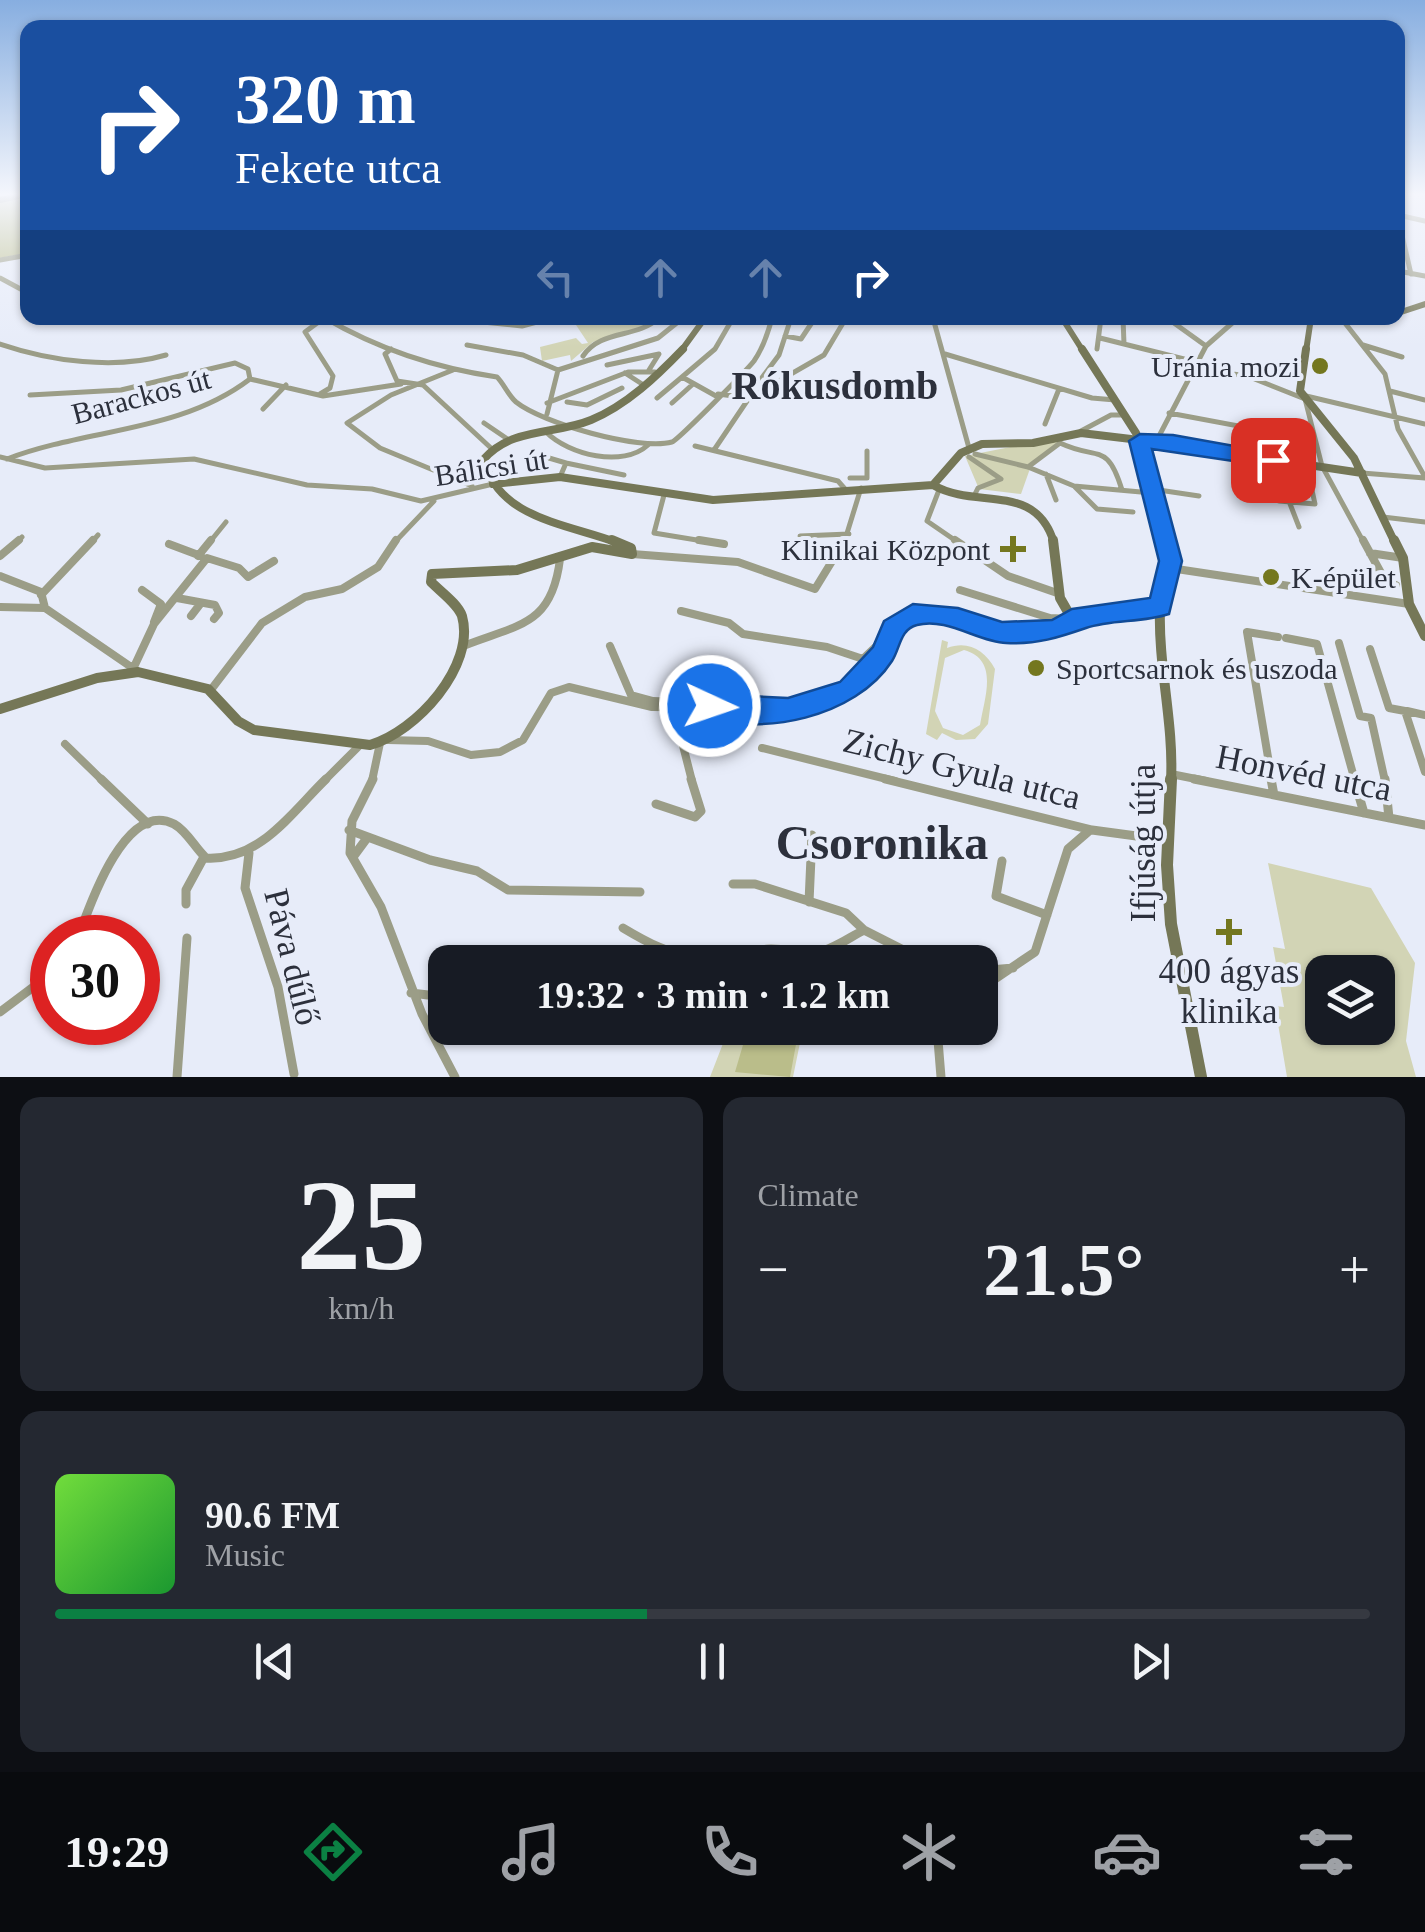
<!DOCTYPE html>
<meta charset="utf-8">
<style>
body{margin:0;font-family:Georgia,serif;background:#242831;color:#f1f3f6;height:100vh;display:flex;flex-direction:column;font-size:38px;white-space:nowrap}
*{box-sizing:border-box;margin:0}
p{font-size:32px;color:#9ea1a6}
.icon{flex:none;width:55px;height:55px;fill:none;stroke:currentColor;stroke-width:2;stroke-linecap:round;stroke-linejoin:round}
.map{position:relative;height:1077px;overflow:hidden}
.details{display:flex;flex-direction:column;gap:20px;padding:20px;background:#0d0f14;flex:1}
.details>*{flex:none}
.banner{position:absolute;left:20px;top:20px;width:1385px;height:305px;border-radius:20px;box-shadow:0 2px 8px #0004;background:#1a4fa0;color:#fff;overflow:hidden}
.buttons{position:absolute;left:1305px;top:955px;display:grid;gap:20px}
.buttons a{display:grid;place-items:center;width:90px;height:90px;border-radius:20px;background:#171b24;box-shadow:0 2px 8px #0004;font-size:50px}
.speed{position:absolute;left:30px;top:915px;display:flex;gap:20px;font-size:50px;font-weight:700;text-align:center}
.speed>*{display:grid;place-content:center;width:130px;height:130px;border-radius:50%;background:#171b24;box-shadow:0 2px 8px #0004;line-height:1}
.speed .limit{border:15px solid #d22;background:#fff;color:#111}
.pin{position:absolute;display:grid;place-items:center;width:85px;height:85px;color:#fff;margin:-42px;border-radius:20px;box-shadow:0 5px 15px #0006}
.me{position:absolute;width:110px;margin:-55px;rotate:93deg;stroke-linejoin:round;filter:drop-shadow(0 0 8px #0008)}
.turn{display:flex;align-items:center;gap:35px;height:210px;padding:0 50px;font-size:45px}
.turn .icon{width:130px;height:130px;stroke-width:2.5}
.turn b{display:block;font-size:70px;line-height:85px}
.lanes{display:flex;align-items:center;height:95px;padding:0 50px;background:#0003;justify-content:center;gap:50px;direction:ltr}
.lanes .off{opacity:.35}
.big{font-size:75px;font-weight:700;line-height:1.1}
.details .card{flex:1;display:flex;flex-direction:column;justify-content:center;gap:15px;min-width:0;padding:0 35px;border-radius:20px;background:#242831}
.details .dial{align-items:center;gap:0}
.dial b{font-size:130px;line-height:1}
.song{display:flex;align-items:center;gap:30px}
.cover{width:120px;height:120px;border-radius:15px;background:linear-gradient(135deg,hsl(100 70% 55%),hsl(130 70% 35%))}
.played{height:10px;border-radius:5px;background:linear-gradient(90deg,#0b8043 45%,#363941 45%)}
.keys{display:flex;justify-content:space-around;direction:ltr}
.heat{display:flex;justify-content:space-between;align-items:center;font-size:55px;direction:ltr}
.details .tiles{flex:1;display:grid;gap:20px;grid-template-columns:1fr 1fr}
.card:last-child{grid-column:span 2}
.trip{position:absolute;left:428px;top:945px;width:570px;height:100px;border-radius:20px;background:#171b24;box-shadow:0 2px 8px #0004;font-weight:700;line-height:100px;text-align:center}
.tab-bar{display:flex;height:160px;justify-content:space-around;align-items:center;background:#090b0e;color:#9ea1a6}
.tab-bar .icon{width:70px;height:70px}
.tab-bar .active{color:#0b8043}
.tab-bar b{font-size:45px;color:#f1f3f6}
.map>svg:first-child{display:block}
.green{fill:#d2d4b5;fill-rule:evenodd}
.forest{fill:#babd8a}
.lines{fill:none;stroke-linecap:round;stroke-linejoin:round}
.street-far2{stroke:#9b9d87;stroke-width:5}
.street-far1{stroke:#9b9d87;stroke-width:8}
.street{stroke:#9b9d87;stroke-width:9}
.secondary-far3{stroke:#757757;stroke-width:6}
.secondary-far2{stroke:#757757;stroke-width:8}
.secondary-far1{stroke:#757757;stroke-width:10}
.secondary{stroke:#757757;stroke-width:12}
.route{fill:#1a73e8;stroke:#114b97;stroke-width:2.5}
.poi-dot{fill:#74771f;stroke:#e7ecf9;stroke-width:4}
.labels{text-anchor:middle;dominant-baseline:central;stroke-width:8;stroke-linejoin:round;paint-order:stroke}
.poi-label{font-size:30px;fill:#2c303c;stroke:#e7ecf9;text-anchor:end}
.street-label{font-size:30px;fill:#2c303c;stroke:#e7ecf9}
.near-street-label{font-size:35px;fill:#2c303c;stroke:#e7ecf9}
.near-poi-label{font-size:35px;fill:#2c303c;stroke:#e7ecf9}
.district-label{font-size:40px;font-weight:bold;fill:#2c303c;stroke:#e7ecf9}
.near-district-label{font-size:48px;font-weight:bold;fill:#2c303c;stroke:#e7ecf9}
</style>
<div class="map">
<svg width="1425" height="1077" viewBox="0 0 1425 1077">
<rect width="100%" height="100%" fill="#e7ecf9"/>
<path class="green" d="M 579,318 L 658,318 L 652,325 L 593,342 L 571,361 L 570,355 L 542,361 L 540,347 L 576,338 L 582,344 L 588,343 L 572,319 Z
M 1071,435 L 1032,463 L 1021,494 L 979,489 L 965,456 Z
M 942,640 L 948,642 L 947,648 C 968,640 985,650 995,669 L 988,724 L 975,739 L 956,740 L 942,733 L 937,740 L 926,734 ZM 964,650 C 1000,660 984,698 980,725 L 963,735 L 943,728 L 935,711 L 945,658 Z
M 1268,863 L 1371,888 L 1415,963 L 1406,1041 L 1416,1077 L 1287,1077 L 1275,1006 L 1284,1007 L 1273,947 L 1285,949 ZM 1322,972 L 1378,972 L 1378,1028 L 1322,1028 Z
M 729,1028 L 803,1028 L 793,1077 L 710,1077 Z"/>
<path class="forest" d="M 0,196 L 27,196 L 27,253 L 0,258 Z
M 748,1028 L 799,1028 L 790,1077 L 735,1072 Z"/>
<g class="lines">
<path class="street-far2" d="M 1398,215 L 1425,221
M 1398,218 L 1411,274
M 0,260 L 28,255
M 1398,271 L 1425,276
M 0,278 L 28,293
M 156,318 L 165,318
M 325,318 C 378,349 436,368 497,377 C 504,384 508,395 516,402 C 542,423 639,451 672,442 C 678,440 747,370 754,361 C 763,348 768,333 772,318
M 562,318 L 611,318
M 791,318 L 812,322
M 933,318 L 969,448
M 1123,318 L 1124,344
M 1167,318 L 1206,346
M 1215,318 L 1230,322
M 1341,318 L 1385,374 L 1398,429 L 1425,477
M 473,321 L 522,326 L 552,318
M 785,336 L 801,339 L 815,318
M 1100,338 L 1200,363
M 0,344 C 50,361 115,370 166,355
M 467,345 L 523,355 L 558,370
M 1363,345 L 1402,357
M 391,349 L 385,354 L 397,381 L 423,385 L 492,449
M 1097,349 L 1101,318
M 945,354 L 1092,398 L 1115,400
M 583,356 C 601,329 636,339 659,318
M 607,365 L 659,354 L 649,370
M 1198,369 L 1247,376 L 1305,399 L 1322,466 L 1364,543
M 453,370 L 391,395 L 347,423 L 380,448 L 472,486
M 625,373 L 642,384
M 758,383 L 779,355 L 791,318
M 1390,391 L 1425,400
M 320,394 L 330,388 L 333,376 L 305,332 L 324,318
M 718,394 L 749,398 L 824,355 L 846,318
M 30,395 L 121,390 L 235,363 L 248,369 L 250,379
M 1302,395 L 1425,424
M 716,396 L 682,377 L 715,349 L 733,318
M 657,398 L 682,377
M 567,402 L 587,405 L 622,388
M 547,403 L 628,372 L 655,372
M 672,403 L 693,384
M 263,409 L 286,385
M 1169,413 L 1314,440
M 547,414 L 558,370 L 658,338 L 683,318
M 484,423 L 509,440
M 1045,424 L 1059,389
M 1081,431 L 1111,415 L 1122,415
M 546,432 C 569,455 623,468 648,445
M 1158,438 L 1206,346 L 1238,318
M 695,446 L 838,481 L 845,489
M 714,450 L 749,398
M 975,454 L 1028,467 L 1074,486 L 1152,493
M 0,457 L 45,468 L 194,459 L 307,485 L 372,489 L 421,501 L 493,484
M 969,457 L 1001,479 L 978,488 L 974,496
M 549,458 L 566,463
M 7,459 C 88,428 179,433 250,379 L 323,396 L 401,384
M 1273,460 L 1299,527
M 1028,467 L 1060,443 C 1098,461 1107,441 1122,490
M 1362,473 L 1425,478
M 1046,474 L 1056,500
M 560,477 L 566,463 L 624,475
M 850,478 L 867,478 L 867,451
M 1075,487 L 1097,509 L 1133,512
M 1152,489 L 1199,496
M 939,490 L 927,521 L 959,543
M 664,495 L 654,533 L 715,543
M 1279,501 L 1315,504 L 1310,481 L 1296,479
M 1383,517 L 1425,522
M 800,536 L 849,534
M 16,543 L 22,537
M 91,543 L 98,535
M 209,543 L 226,522
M 394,543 L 434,501
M 844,543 L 861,488"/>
<path class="street-far1" d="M 699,540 L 724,544
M 955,540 L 1008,576 L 1060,594
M 1363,540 L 1386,582 L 1396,585
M 169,544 L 201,556
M 1370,553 L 1403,558
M 632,554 L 738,562 L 815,589 L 845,540
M 0,556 L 19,540
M 198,556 L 211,540
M 1170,568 L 1409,604
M 0,576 L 41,592 L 45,608
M 142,590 L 161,604 L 154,622
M 960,590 L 1050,618 L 1071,619
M 41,595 L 93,540
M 177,598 L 215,605 L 219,613 L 214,619
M 0,607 L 45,608 L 137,671
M 681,611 L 729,623 L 743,634 L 827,647 L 863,659 L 886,637
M 191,616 L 201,603
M 1286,638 L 1317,644 L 1355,781
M 1339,643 L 1360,716 L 1371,718 L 1385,781
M 466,645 C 520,624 552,625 560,559
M 610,646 L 631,695 L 653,701 L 779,706
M 1370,649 L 1389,708 L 1405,711 L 1425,772
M 133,669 L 154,624 L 207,558 L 239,568 L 248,577 L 274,561
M 210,691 L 262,623 L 305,597 L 342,589 L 378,567 L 396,540
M 689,710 L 680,734 L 692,781
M 1407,711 L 1425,715
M 388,740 L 428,741 L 471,755 L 500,752 L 523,740 L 551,693 L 569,687 L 652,707 L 802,709 L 849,691 L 882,654 L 893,628 L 913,614 L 959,618 L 1002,633 L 1052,631 L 1071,625 L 1072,619
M 65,744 L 103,781
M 762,748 L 895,781
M 1171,774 L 1206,781
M 324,781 L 360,745
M 372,781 L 380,743
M 1272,781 L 1247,632 L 1278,637"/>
<path class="street" d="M 101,779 L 148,824
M 373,779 L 352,821 L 350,853 L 381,907 L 422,1014 L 455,1077
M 885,779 L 1092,830 L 1166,840
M 1194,779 L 1425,825
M 1271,779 L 1274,795
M 1354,779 L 1364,813
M 1385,779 L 1389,818
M 656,804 L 695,817 L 701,811 L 691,779
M 349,830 L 430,860 L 477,871 L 508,890 L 640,892
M 249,853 L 245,888 L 278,987 L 294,1074
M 353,857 L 367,838
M 1002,861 L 996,896 L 1047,915
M 733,884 L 755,884 L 846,913 L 864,930 L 927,962
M 809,902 L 812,835
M 186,904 L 186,890 L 204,857
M 623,928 C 678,961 699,963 761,950 C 778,946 798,954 815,953 C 831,951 850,937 864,930
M 78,938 C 89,907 125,799 174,824 C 187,831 195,848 206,858 C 260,861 291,813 326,779
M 980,971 L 1013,968
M 980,989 L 1035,952 L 1068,849 L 1090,830
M 411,993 L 445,997
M 0,1012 L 52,973
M 937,1028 L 941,1077
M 177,1077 L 187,938"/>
<path class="secondary-far3" d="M 0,200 L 18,196
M 1398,313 L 1425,304
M 1062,318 L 1083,351
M 681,351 L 705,318
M 1306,351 L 1311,318"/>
<path class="secondary-far2" d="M 1082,349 L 1136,433
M 1306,349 L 1300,391 L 1354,458 L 1395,543
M 1132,440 L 1166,543
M 1141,440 L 1362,473
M 493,484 L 560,477 L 713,500 L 933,485 C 976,510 1036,481 1054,543
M 933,485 L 961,453 L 982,444 L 1033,443 L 1081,433 L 1131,439
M 618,543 C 569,524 497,519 484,459 C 512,427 555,435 591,420 C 627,405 657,376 683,349"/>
<path class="secondary-far1" d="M 612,540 L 631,548 L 632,554
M 1053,540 L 1060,598 L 1072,619 L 1160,607
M 1165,540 C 1172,567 1161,583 1160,609 C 1158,666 1174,723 1171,781
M 1394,540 L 1403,558 L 1409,604 L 1425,636
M 0,709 L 97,678 L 138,672 L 208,689 L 238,721 L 254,730 L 370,745 C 416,732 476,666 462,616 C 458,604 441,592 431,582 L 432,574 L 517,570 L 592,547 L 632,554"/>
<path class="secondary" d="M 1171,779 L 1167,865 L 1171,924 L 1201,1077"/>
</g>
<linearGradient id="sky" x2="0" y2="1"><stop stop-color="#87aee0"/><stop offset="0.56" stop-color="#f4f6fc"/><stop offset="1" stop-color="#f4f6fc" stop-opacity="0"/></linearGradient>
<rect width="1425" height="347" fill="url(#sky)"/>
<path class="route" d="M 1140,434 L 1173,435 L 1273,453 L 1284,460 L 1273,467 L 1152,449 L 1182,561 L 1169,614 C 1142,623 1112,619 1086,628 C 1060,637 1036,645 1006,643 C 978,642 947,617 917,625 C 900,629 900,649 892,661 C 856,717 761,738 700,715 L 696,706 L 700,698 L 710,694 L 788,698 L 840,682 L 873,647 L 884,621 L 913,604 L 958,608 L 1002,622 L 1052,620 L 1072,609 L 1150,598 L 1159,561 L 1129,441 Z"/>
<g class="poi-dot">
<circle cx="1320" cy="366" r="10"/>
<path d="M1008 534h10v10h10v10h-10v10h-10v-10h-10v-10h10z"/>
<circle cx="1271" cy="577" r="10"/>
<circle cx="1036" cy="668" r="10"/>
<path d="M1224 917h10v10h10v10h-10v10h-10v-10h-10v-10h10z"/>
</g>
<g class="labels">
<g class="poi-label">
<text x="1300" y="366">Uránia mozi</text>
<text x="990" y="549">Klinikai Központ</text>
<text x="1291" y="577" text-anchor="start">K-épület</text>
<text x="1056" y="668" text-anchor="start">Sportcsarnok és uszoda</text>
</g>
<g class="street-label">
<text transform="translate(141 396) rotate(-15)">Barackos út</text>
<text transform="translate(491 467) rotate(-9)">Bálicsi út</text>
</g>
<g class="near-street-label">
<text transform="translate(962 769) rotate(14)">Zichy Gyula utca</text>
<text transform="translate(1304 773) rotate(11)">Honvéd utca</text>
<text transform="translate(1143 843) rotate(-90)">Ifjúság útja</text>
<text transform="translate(292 957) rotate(76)">Páva dűlő</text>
</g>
<g class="near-poi-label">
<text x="1229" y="971">400 ágyas<tspan x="1229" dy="40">klinika</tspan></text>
</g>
<g class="district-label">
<text x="835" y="385">Rókusdomb</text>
</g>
<g class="near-district-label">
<text x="882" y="842">Csoronika</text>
</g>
</g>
</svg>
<div class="buttons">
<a><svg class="icon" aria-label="layers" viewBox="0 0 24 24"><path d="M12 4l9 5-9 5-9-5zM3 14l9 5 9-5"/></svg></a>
</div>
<div class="speed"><div class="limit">30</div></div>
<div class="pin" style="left:1273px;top:460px;background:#d93025"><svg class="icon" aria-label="arrive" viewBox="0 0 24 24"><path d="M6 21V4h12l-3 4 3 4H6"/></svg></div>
<svg class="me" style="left:710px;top:706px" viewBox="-20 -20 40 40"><circle r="17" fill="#1a73e8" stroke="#fff" stroke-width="3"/><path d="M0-11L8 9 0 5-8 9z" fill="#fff"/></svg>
<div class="trip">19:32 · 3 min · 1.2 km</div>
<div class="banner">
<div class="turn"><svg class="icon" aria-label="right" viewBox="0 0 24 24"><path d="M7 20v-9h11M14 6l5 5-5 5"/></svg><div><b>320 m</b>Fekete utca</div></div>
<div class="lanes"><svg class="icon off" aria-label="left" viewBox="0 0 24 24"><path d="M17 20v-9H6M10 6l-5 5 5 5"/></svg><svg class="icon off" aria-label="ahead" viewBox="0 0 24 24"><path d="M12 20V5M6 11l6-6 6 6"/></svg><svg class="icon off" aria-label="ahead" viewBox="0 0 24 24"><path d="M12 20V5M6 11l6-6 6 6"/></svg><svg class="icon" aria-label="right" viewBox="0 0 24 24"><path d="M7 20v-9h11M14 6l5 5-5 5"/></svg></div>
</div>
</div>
<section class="details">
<div class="tiles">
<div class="card dial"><b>25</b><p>km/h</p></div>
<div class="card"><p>Climate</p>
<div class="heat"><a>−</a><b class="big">21.5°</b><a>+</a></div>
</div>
<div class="card">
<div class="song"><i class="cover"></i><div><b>90.6 FM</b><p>Music</p></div></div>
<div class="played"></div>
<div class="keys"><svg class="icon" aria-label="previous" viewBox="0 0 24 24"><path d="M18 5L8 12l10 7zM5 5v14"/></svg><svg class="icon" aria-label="pause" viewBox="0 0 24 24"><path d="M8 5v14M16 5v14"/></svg><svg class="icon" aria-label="next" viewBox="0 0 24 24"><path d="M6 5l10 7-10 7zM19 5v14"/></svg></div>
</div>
</div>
</section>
<nav class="tab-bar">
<b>19:29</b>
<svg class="icon active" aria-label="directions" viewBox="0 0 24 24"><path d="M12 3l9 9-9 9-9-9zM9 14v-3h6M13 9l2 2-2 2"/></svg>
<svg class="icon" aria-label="music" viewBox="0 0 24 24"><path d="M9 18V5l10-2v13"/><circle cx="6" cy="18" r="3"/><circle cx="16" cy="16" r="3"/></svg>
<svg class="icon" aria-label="phone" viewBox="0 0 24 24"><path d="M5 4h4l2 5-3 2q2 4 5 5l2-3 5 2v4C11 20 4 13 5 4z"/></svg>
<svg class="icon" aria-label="climate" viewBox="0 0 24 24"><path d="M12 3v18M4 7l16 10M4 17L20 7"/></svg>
<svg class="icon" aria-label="car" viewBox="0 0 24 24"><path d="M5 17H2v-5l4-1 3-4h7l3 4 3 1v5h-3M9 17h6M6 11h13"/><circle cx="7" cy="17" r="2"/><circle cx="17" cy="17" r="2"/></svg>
<svg class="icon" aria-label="filters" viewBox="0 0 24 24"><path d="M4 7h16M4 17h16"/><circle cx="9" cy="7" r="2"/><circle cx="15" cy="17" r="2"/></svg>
</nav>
